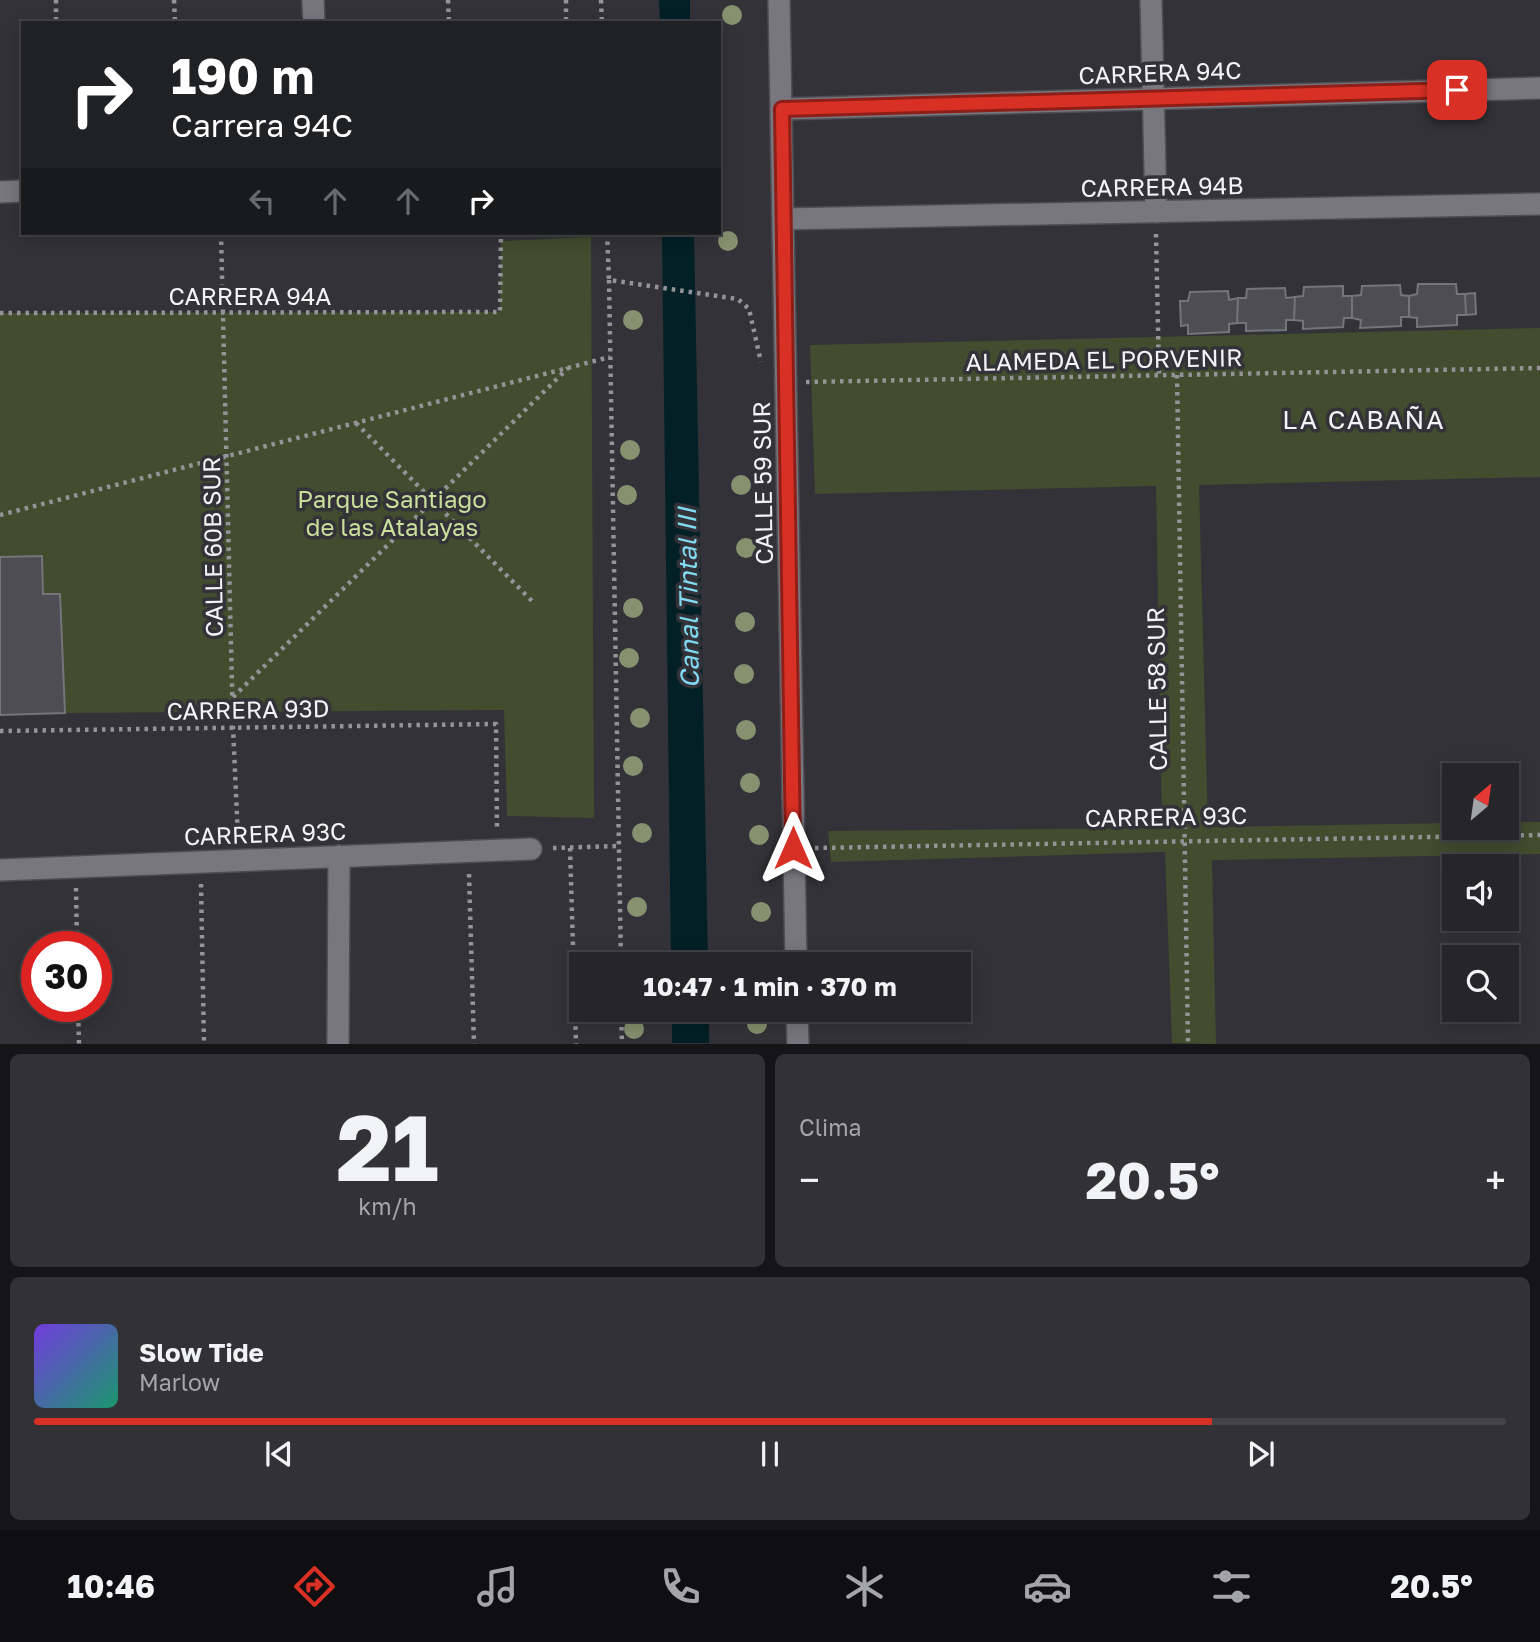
<!DOCTYPE html>
<html lang="es">
<meta charset="utf-8">
<style>
body{margin:0;font-family:"Golos Text",sans-serif;background:#323236;color:#f1f3f6;height:100vh;display:flex;flex-direction:column;font-size:26px;white-space:nowrap}
*{box-sizing:border-box;margin:0}
p{font-size:23px;color:#a4a5a8}
.icon{flex:none;width:38px;height:38px;fill:none;stroke:currentColor;stroke-width:2;stroke-linecap:round;stroke-linejoin:round}
.map{position:relative;height:1044px;overflow:hidden}
.drawer{display:flex;flex-direction:column;gap:10px;padding:10px;background:#151517;flex:1}
.drawer>*{flex:none}
.hud{position:absolute;left:21px;top:21px;width:700px;height:214px;border-radius:0px;box-shadow:0 4px 18px #0003,0 0 0 2px #424347;background:#202124;color:#fff;overflow:hidden}
.needle{width:46px;rotate:29deg}
.fabs{position:absolute;left:1442px;top:763px;display:grid;gap:14px}
.fabs a{display:grid;place-items:center;width:77px;height:77px;border-radius:0px;background:#26262a;box-shadow:0 4px 18px #0003,0 0 0 2px #424347;font-size:35px}
.speed{position:absolute;left:21px;top:931px;display:flex;gap:14px;font-size:35px;font-weight:700;text-align:center}
.speed>*{display:grid;place-content:center;width:91px;height:91px;border-radius:50%;background:#26262a;box-shadow:0 4px 18px #0003,0 0 0 2px #424347;line-height:1}
.speed .limit{border:10px solid #d22;background:#fff;color:#111}
.pin{position:absolute;display:grid;place-items:center;width:60px;height:60px;color:#fff;margin:-30px;border-radius:14px;box-shadow:0 4px 10px #0006}
.me{position:absolute;width:77px;margin:-38px;rotate:0deg;stroke-linejoin:round;filter:drop-shadow(0 0 5px #0008)}
.turn{display:flex;align-items:center;gap:24px;height:147px;padding:0 35px;font-size:32px}
.turn .icon{width:91px;height:91px;stroke-width:2.5}
.turn b{display:block;font-size:49px;line-height:60px}
.lanes{display:flex;align-items:center;height:66px;padding:0 35px;background:#0003;justify-content:center;gap:35px;direction:ltr}
.lanes .off{opacity:.35}
.big{font-size:52px;font-weight:700;line-height:1.1}
.drawer .card{flex:1;display:flex;flex-direction:column;justify-content:center;gap:10px;min-width:0;padding:0 24px;border-radius:10px;background:#323236}
.drawer .dial{align-items:center;gap:0}
.dial b{font-size:91px;line-height:1}
.song{display:flex;align-items:center;gap:21px}
.cover{width:84px;height:84px;border-radius:10px;background:linear-gradient(135deg,hsl(260 70% 55%),hsl(160 70% 35%))}
.played{height:7px;border-radius:4px;background:linear-gradient(90deg,#d93025 80%,#424347 80%)}
.keys{display:flex;justify-content:space-around;direction:ltr}
.heat{display:flex;justify-content:space-between;align-items:center;font-size:38px;direction:ltr}
.drawer .tiles{flex:1;display:grid;gap:10px;grid-template-columns:1fr 1fr}
.card:last-child{grid-column:span 2}
.trip{position:absolute;left:569px;top:952px;width:402px;height:70px;border-radius:0px;background:#26262a;box-shadow:0 4px 18px #0003,0 0 0 2px #424347;font-weight:700;line-height:70px;text-align:center}
.tabs{display:flex;height:112px;justify-content:space-around;align-items:center;background:#0f0f11;color:#a4a5a8}
.tabs .icon{width:49px;height:49px}
.tabs .on{color:#d93025}
.tabs b{font-size:32px;color:#f1f3f6}
.map>svg:first-child{display:block}
.green{fill:#424c2e}
.water{fill:#022026}
.building{fill:#4e4d54;stroke:#74747b;stroke-width:2}
.lines{fill:none;stroke-linecap:round;stroke-linejoin:round}
.minor-casing{stroke:#4e4d53;stroke-width:24}
.path{stroke:#949498;stroke-width:4.5;stroke-dasharray:3.5 5;stroke-linecap:butt}
.minor{stroke:#78777f;stroke-width:21}
.tree{fill:#85916f}
.route-casing{stroke:#8d1f18;stroke-width:18}
.route{stroke:#d93025;stroke-width:12}
.labels{text-anchor:middle;dominant-baseline:central;stroke-width:7;stroke-linejoin:round;paint-order:stroke}
.street-label{font-size:24px;fill:#f3f3f7;stroke:#323238}
.park-label{font-size:24px;fill:#c9df9c;stroke:#323238}
.neighbourhood-label{font-size:26px;letter-spacing:2px;fill:#f3f3f7;stroke:#323238}
.water-label{font-size:26px;font-style:italic;fill:#81daf1;stroke:#323238}
</style>
<div class="map">
<svg width="1540" height="1044" viewBox="0 0 1540 1044">
<rect width="100%" height="100%" fill="#323238"/>
<path class="green" d="M 591,237 L 594,818 L 507,816 L 504,710 L 65,713 L 60,594 L 43,594 L 42,556 L 0,557 L 0,313 L 500,312 L 501,241 Z
M 1540,328 L 1540,477 L 1199,485 L 1208,827 L 1454,823 L 1454,828 L 1507,828 L 1507,822 L 1540,822 L 1540,854 L 1212,860 L 1216,1044 L 1172,1043 L 1165,852 L 831,862 L 828,831 L 1162,828 L 1156,486 L 815,494 L 810,345 Z"/>
<path class="water" d="M 659,0 L 690,0 L 690,23 L 660,23 Z
M 662,233 L 694,233 L 708,964 L 671,964 Z
M 672,1010 L 709,1010 L 709,1043 L 672,1043 Z"/>
<path class="building" d="M 1418,284 L 1456,284 L 1457,294 L 1465,294 L 1466,315 L 1457,315 L 1457,325 L 1417,327 L 1417,318 L 1409,317 L 1409,296 L 1417,294 Z
M 1400,285 L 1401,295 L 1409,296 L 1409,317 L 1401,317 L 1401,326 L 1360,328 L 1361,320 L 1352,318 L 1352,296 L 1361,295 L 1362,286 Z
M 1343,286 L 1343,296 L 1352,296 L 1352,318 L 1344,318 L 1343,327 L 1303,329 L 1303,321 L 1294,320 L 1295,297 L 1303,296 L 1304,287 Z
M 1285,288 L 1286,298 L 1295,297 L 1294,320 L 1286,320 L 1286,330 L 1246,331 L 1246,323 L 1237,323 L 1238,298 L 1246,298 L 1247,289 Z
M 1228,291 L 1229,300 L 1238,298 L 1237,323 L 1229,324 L 1229,332 L 1188,334 L 1188,325 L 1181,326 L 1180,301 L 1188,301 L 1190,292 Z
M 1475,293 L 1476,314 L 1466,315 L 1465,294 Z
M 42,556 L 43,594 L 60,594 L 65,713 L 0,715 L 0,557 Z"/>
<g class="lines">
<defs>
<path id="minor" d="M 313,0 L 314,23
M 779,0 L 796,964
M 1151,0 L 1156,212
M 782,109 L 1540,88
M 0,192 L 23,191
M 784,219 L 1540,204
M 0,870 L 531,849
M 797,1010 L 798,1044
M 338,1044 L 339,856"/>
</defs>
<use href="#minor" class="minor-casing"/>
<path class="path" d="M 56,0 L 56,23
M 174,0 L 175,23
M 448,0 L 449,23
M 566,0 L 566,23
M 601,0 L 602,23
M 221,233 L 233,727 L 238,838
M 607,233 L 609,280 L 738,299 L 749,309 L 761,362
M 1156,234 L 1159,375
M 609,280 L 621,964
M 0,313 L 500,312 L 501,233
M 1177,375 L 1188,1044
M 806,382 L 1540,368
M 356,423 L 532,601
M 0,515 L 610,357
M 233,697 L 568,368
M 0,731 L 496,724 L 497,829
M 553,848 L 618,846
M 570,848 L 576,1044
M 815,848 L 1540,835
M 469,874 L 474,1044
M 201,884 L 204,1044
M 76,888 L 77,947
M 78,1006 L 79,1044
M 621,1010 L 622,1044"/>
<use href="#minor" class="minor"/>
</g>
<g class="tree">
<circle cx="732" cy="15" r="10"/>
<circle cx="728" cy="241" r="10"/>
<circle cx="633" cy="320" r="10"/>
<circle cx="630" cy="450" r="10"/>
<circle cx="741" cy="485" r="10"/>
<circle cx="627" cy="495" r="10"/>
<circle cx="746" cy="548" r="10"/>
<circle cx="633" cy="608" r="10"/>
<circle cx="745" cy="622" r="10"/>
<circle cx="629" cy="658" r="10"/>
<circle cx="744" cy="674" r="10"/>
<circle cx="640" cy="718" r="10"/>
<circle cx="746" cy="730" r="10"/>
<circle cx="633" cy="766" r="10"/>
<circle cx="750" cy="783" r="10"/>
<circle cx="642" cy="833" r="10"/>
<circle cx="759" cy="835" r="10"/>
<circle cx="637" cy="907" r="10"/>
<circle cx="761" cy="912" r="10"/>
<circle cx="757" cy="1024" r="10"/>
<circle cx="634" cy="1029" r="10"/>
</g>
<g class="lines">
<defs>
<path id="route" d="M 793,848 L 782,109 L 1457,90"/>
</defs>
<use href="#route" class="route-casing"/>
<use href="#route" class="route"/>
</g>
<g class="labels">
<g class="street-label">
<text transform="translate(1160 72) rotate(-2)">CARRERA 94C</text>
<text transform="translate(1162 186) rotate(-1)">CARRERA 94B</text>
<text x="250" y="295">CARRERA 94A</text>
<text transform="translate(1104 359) rotate(-1)">ALAMEDA EL PORVENIR</text>
<text transform="translate(762 483) rotate(-91)">CALLE 59 SUR</text>
<text transform="translate(212 547) rotate(-91)">CALLE 60B SUR</text>
<text transform="translate(1156 689) rotate(-91)">CALLE 58 SUR</text>
<text transform="translate(248 709) rotate(-1)">CARRERA 93D</text>
<text transform="translate(1166 816) rotate(-1)">CARRERA 93C</text>
<text transform="translate(265 833) rotate(-2)">CARRERA 93C</text>
</g>
<g class="park-label">
<text x="392" y="498">Parque Santiago<tspan x="392" dy="28">de las Atalayas</tspan></text>
</g>
<g class="neighbourhood-label">
<text x="1364" y="419">LA CABAÑA</text>
</g>
<g class="water-label">
<text transform="translate(688 598) rotate(-91)">Canal Tintal III</text>
</g>
</g>
</svg>
<div class="fabs">
<a><svg class="needle" viewBox="-14 -14 28 28"><path d="M0-13l5 13h-10z" fill="#e53935"/><path d="M0 13l5-13h-10z" fill="#a4a5a8"/></svg></a>
<a><svg class="icon" aria-label="sound" viewBox="0 0 24 24"><path d="M4 9h4l5-4v14l-5-4H4zM17 9q2 3 0 6"/></svg></a>
<a><svg class="icon" aria-label="search" viewBox="0 0 24 24"><circle cx="10" cy="10" r="6"/><path d="M15 15l6 6"/></svg></a>
</div>
<div class="speed"><div class="limit">30</div></div>
<div class="pin" style="left:1457px;top:90px;background:#d93025"><svg class="icon" aria-label="arrive" viewBox="0 0 24 24"><path d="M6 21V4h12l-3 4 3 4H6"/></svg></div>
<svg class="me" style="left:793px;top:848px" viewBox="-20 -20 40 40"><path d="M0-17L14 15 0 8-14 15z" fill="#d93025" stroke="#fff" stroke-width="4"/></svg>
<div class="trip">10:47 · 1 min · 370 m</div>
<div class="hud">
<div class="turn"><svg class="icon" aria-label="right" viewBox="0 0 24 24"><path d="M7 20v-9h11M14 6l5 5-5 5"/></svg><div><b>190 m</b>Carrera 94C</div></div>
<div class="lanes"><svg class="icon off" aria-label="left" viewBox="0 0 24 24"><path d="M17 20v-9H6M10 6l-5 5 5 5"/></svg><svg class="icon off" aria-label="ahead" viewBox="0 0 24 24"><path d="M12 20V5M6 11l6-6 6 6"/></svg><svg class="icon off" aria-label="ahead" viewBox="0 0 24 24"><path d="M12 20V5M6 11l6-6 6 6"/></svg><svg class="icon" aria-label="right" viewBox="0 0 24 24"><path d="M7 20v-9h11M14 6l5 5-5 5"/></svg></div>
</div>
</div>
<section class="drawer">
<div class="tiles">
<div class="card dial"><b>21</b><p>km/h</p></div>
<div class="card"><p>Clima</p>
<div class="heat"><a>−</a><b class="big">20.5°</b><a>+</a></div>
</div>
<div class="card">
<div class="song"><i class="cover"></i><div><b>Slow Tide</b><p>Marlow</p></div></div>
<div class="played"></div>
<div class="keys"><svg class="icon" aria-label="previous" viewBox="0 0 24 24"><path d="M18 5L8 12l10 7zM5 5v14"/></svg><svg class="icon" aria-label="pause" viewBox="0 0 24 24"><path d="M8 5v14M16 5v14"/></svg><svg class="icon" aria-label="next" viewBox="0 0 24 24"><path d="M6 5l10 7-10 7zM19 5v14"/></svg></div>
</div>
</div>
</section>
<nav class="tabs">
<b>10:46</b>
<svg class="icon on" aria-label="directions" viewBox="0 0 24 24"><path d="M12 3l9 9-9 9-9-9zM9 14v-3h6M13 9l2 2-2 2"/></svg>
<svg class="icon" aria-label="music" viewBox="0 0 24 24"><path d="M9 18V5l10-2v13"/><circle cx="6" cy="18" r="3"/><circle cx="16" cy="16" r="3"/></svg>
<svg class="icon" aria-label="phone" viewBox="0 0 24 24"><path d="M5 4h4l2 5-3 2q2 4 5 5l2-3 5 2v4C11 20 4 13 5 4z"/></svg>
<svg class="icon" aria-label="climate" viewBox="0 0 24 24"><path d="M12 3v18M4 7l16 10M4 17L20 7"/></svg>
<svg class="icon" aria-label="car" viewBox="0 0 24 24"><path d="M5 17H2v-5l4-1 3-4h7l3 4 3 1v5h-3M9 17h6M6 11h13"/><circle cx="7" cy="17" r="2"/><circle cx="17" cy="17" r="2"/></svg>
<svg class="icon" aria-label="filters" viewBox="0 0 24 24"><path d="M4 7h16M4 17h16"/><circle cx="9" cy="7" r="2"/><circle cx="15" cy="17" r="2"/></svg>
<b>20.5°</b>
</nav>
